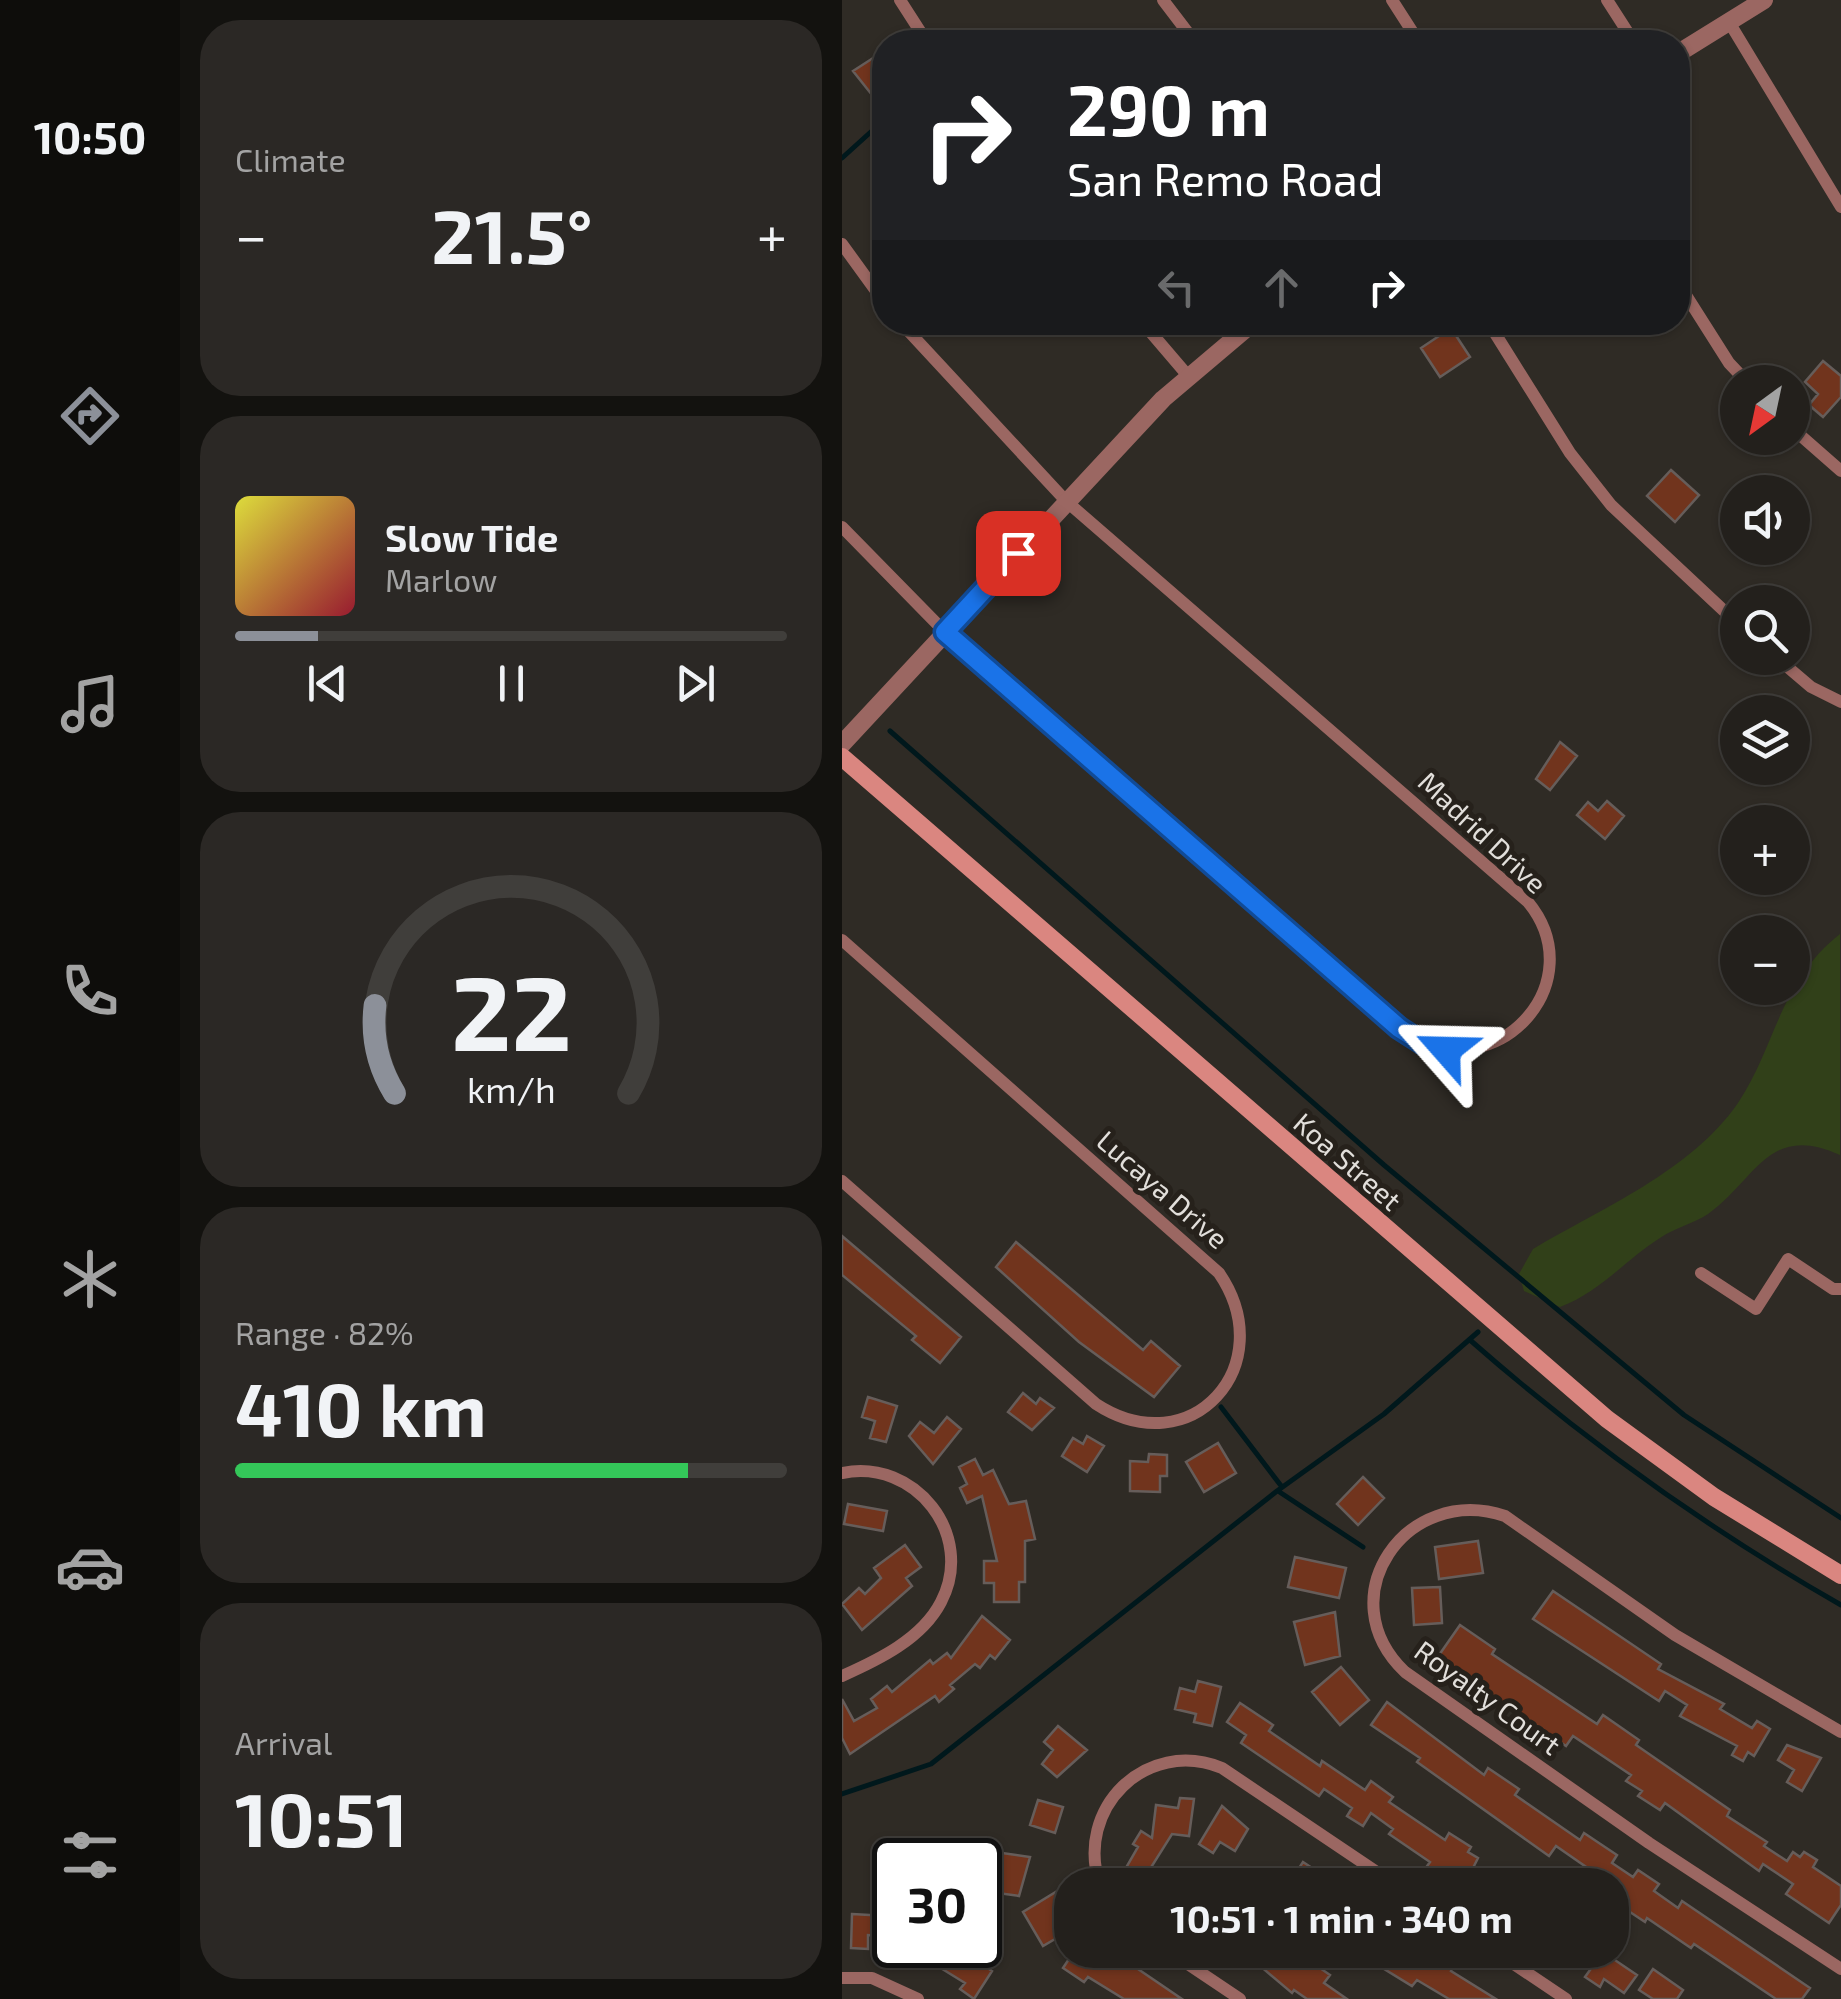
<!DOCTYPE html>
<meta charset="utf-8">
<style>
body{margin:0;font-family:"Exo 2",sans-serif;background:#2b2825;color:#f1f3f6;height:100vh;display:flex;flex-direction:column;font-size:38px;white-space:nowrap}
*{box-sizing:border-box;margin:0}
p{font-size:32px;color:#a3a3a3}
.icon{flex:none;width:55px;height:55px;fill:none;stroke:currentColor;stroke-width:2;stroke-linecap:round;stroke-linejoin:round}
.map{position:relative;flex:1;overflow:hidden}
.drawer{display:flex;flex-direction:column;gap:20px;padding:20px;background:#13120f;width:662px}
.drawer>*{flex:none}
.hud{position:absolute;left:30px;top:30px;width:818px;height:305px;border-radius:40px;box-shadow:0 2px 8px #0004,0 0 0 2px #403e3b;background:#202124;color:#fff;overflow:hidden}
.needle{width:65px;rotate:213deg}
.buttons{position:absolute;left:878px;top:365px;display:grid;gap:20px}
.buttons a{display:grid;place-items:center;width:90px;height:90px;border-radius:50%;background:#23201c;box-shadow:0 2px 8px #0004,0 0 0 2px #403e3b;font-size:50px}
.speed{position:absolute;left:30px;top:1838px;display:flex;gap:20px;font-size:50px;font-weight:700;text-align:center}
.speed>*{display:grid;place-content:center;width:130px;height:130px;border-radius:50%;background:#23201c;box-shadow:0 2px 8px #0004,0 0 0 2px #403e3b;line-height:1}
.speed .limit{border:5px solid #111;border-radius:15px;background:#fff;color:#111}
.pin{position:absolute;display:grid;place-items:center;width:85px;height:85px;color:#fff;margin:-42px;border-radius:20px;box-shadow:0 5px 15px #0006}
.me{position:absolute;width:110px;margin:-55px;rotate:295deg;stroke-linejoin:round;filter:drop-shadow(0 0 8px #0008)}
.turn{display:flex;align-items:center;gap:35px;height:210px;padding:0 30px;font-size:45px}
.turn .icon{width:130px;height:130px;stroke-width:2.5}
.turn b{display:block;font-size:70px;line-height:85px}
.lanes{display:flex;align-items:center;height:95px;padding:0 30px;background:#0003;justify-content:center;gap:50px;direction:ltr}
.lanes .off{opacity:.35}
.big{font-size:75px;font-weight:700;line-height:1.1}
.drawer .tile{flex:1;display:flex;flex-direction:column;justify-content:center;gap:15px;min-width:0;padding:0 35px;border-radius:40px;background:#2b2825}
.drawer .dial{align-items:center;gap:0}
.dial svg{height:260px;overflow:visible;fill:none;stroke:#403e3b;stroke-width:7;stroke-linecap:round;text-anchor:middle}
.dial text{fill:#f1f3f6;stroke:none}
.song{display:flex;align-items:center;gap:30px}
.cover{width:120px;height:120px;border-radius:15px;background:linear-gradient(135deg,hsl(60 70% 55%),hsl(350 70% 35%))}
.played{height:10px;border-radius:5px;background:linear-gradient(90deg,#8c9099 15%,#403e3b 15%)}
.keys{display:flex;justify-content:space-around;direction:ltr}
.heat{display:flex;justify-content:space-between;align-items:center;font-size:55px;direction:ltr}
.charge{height:15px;border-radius:8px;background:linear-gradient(90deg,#34c759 82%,#403e3b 0)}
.trip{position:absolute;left:212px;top:1868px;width:575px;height:100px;border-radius:40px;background:#23201c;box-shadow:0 2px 8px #0004,0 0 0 2px #403e3b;font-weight:700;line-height:100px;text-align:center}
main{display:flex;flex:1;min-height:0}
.dock{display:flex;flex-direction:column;width:180px;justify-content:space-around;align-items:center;background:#0e0d0b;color:#a3a3a3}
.dock .icon{width:70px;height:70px}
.dock .selected{color:#8c9099}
.dock b{font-size:45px;color:#f1f3f6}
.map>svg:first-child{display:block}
.green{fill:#314019}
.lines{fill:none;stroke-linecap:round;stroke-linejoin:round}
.stream{stroke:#00181c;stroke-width:5}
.building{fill:#71341d;stroke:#665d5a;stroke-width:2.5}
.minor{stroke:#9b6762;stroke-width:12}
.tertiary{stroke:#9b6762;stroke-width:18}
.secondary{stroke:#da8680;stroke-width:18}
.route-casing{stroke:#114b97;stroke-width:25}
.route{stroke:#1a73e8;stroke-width:18}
.labels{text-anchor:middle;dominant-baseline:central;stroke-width:10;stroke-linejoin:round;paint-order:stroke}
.street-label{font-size:28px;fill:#e2dfdb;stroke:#26211b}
</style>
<main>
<nav class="dock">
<b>10:50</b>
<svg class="icon selected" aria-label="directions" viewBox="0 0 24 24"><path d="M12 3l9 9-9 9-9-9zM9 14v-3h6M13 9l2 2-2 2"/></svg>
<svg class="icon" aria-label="music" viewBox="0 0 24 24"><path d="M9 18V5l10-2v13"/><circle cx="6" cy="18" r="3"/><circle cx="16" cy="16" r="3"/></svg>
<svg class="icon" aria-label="phone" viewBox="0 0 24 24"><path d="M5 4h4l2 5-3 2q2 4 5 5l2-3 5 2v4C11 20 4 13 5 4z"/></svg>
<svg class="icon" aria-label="climate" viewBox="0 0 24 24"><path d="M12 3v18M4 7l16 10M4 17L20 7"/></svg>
<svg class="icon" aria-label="car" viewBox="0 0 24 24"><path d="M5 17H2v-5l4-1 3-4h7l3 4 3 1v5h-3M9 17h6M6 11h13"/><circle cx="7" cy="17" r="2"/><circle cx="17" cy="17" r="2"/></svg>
<svg class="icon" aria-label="filters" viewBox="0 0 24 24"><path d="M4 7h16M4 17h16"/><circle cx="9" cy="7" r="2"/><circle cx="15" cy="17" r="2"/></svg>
</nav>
<section class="drawer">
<div class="tile"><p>Climate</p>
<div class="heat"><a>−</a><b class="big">21.5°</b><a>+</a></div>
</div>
<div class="tile">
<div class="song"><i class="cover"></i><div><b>Slow Tide</b><p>Marlow</p></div></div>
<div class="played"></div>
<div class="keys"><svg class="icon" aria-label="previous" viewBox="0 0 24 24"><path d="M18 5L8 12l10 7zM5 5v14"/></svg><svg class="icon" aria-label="pause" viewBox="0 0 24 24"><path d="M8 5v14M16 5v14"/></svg><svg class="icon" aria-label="next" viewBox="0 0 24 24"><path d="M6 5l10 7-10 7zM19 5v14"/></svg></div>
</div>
<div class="tile dial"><svg viewBox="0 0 100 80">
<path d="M14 69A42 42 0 1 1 86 69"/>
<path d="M14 69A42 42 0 0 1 8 42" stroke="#8c9099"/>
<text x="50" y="56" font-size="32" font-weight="700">22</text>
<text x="50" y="72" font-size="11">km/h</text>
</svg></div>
<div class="tile"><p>Range · 82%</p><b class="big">410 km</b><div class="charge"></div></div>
<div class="tile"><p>Arrival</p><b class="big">10:51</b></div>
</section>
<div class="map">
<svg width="999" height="1999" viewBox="0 0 999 1999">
<rect width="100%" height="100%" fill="#2f2b25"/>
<path class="green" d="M 998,934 L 998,1155 C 926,1122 914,1180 866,1214 C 851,1224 832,1228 818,1238 C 782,1261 758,1292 718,1307 L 682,1291 L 677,1274 L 691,1249 C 760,1208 849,1171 896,1103 C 934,1046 937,982 998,934 Z"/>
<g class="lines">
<path class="stream" d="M 0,158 L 42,120
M 48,731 L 542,1165 L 842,1415 L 999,1518
M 628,1340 C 743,1441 866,1529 999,1605
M 379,1407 L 440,1487
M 436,1491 L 521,1547
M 0,1794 L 89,1764 L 435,1491 L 542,1414 L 636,1332"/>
</g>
<path class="building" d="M 42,51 L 42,110 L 11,71 Z
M 609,328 L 628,357 L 598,377 L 579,348 Z
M 981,361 L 999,376 L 999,397 L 981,417 L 967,405 L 976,394 L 963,382 Z
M 829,470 L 857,495 L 833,522 L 805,496 Z
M 718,742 L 735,756 L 708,790 L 694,779 Z
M 765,801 L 782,816 L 763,839 L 735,815 L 746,802 L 756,811 Z
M 0,1236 L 119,1337 L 98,1363 L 70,1340 L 74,1336 L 0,1275 Z
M 174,1242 L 301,1350 L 309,1341 L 338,1366 L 312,1397 L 237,1342 L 154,1267 Z
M 181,1393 L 194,1404 L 198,1398 L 212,1408 L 190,1430 L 166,1412 Z
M 26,1397 L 55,1406 L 44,1442 L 28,1438 L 33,1421 L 20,1417 Z
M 105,1417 L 119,1429 L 91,1464 L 67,1436 L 78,1422 L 92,1433 Z
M 245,1436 L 262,1446 L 245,1472 L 220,1456 L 231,1438 L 241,1444 Z
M 376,1443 L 394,1473 L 362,1492 L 344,1462 Z
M 307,1454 L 325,1455 L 325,1476 L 318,1476 L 318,1492 L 288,1491 L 288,1461 L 306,1462 Z
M 133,1459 L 141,1475 L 151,1470 L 167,1504 L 184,1501 L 193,1539 L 183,1541 L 183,1582 L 177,1582 L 177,1602 L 152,1602 L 152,1583 L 142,1583 L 142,1561 L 155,1561 L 140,1496 L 125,1503 L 118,1488 L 125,1484 L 117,1467 Z
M 521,1477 L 542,1498 L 516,1525 L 495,1504 Z
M 6,1504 L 45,1511 L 41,1531 L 2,1524 Z
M 636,1541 L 641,1573 L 597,1579 L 593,1547 Z
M 63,1545 L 79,1567 L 64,1578 L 70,1586 L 20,1630 L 0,1604 L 17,1588 L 23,1594 L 39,1578 L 32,1568 Z
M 453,1557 L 504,1568 L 497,1598 L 446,1587 Z
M 598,1587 L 600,1623 L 572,1625 L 570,1588 Z
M 711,1591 L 819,1664 L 816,1669 L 882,1704 L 878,1709 L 910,1728 L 915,1721 L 928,1729 L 912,1756 L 906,1752 L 901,1761 L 890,1755 L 895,1746 L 838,1716 L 845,1705 L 823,1691 L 817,1701 L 691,1619 Z
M 493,1612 L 498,1656 L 463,1665 L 452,1622 Z
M 140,1616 L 168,1640 L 153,1659 L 148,1655 L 138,1668 L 133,1664 L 108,1685 L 112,1689 L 97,1702 L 93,1696 L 8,1754 L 0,1738 L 0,1699 L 12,1721 L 35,1708 L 29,1699 L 45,1686 L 50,1692 L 88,1660 L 91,1664 L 105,1653 L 109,1658 Z
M 618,1625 L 653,1649 L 650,1654 L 755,1724 L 761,1715 L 797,1740 L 794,1745 L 888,1810 L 885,1816 L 925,1842 L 922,1846 L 945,1861 L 951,1852 L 958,1857 L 962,1852 L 975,1860 L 971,1867 L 999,1886 L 999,1905 L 987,1923 L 944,1894 L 951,1884 L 921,1864 L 917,1871 L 823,1803 L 818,1810 L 796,1796 L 800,1791 L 784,1781 L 789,1775 L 731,1736 L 724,1746 L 595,1658 Z
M 499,1667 L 527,1700 L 498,1725 L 470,1692 Z
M 356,1681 L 379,1687 L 370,1726 L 352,1722 L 354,1714 L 333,1709 L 338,1688 L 353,1692 Z
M 545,1702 L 642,1775 L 646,1768 L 677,1789 L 673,1795 L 738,1840 L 742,1833 L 775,1855 L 770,1863 L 791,1877 L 796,1870 L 817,1884 L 812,1891 L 836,1908 L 840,1901 L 968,1988 L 960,1999 L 934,1999 L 852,1944 L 849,1948 L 805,1918 L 803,1922 L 770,1900 L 770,1885 L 714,1846 L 707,1856 L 575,1762 L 578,1758 L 529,1725 Z
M 398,1703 L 431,1725 L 427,1731 L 478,1766 L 480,1761 L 523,1790 L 529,1781 L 551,1797 L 547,1802 L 603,1840 L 607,1833 L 629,1847 L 626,1852 L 636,1858 L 632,1866 L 660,1885 L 631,1885 L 606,1868 L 598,1879 L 583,1869 L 588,1862 L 547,1834 L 551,1829 L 529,1813 L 521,1826 L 505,1816 L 510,1808 L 482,1789 L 477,1796 L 399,1743 L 404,1735 L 385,1722 Z
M 216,1726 L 245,1750 L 215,1777 L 200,1764 L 211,1750 L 202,1742 Z
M 945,1745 L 979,1758 L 960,1791 L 945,1782 L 952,1770 L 936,1760 Z
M 338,1798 L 352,1799 L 347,1836 L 330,1834 L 303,1877 L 285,1866 L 296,1847 L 291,1844 L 299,1831 L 310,1838 L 314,1805 L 336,1808 Z
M 196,1800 L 221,1807 L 213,1833 L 188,1825 Z
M 380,1806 L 406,1829 L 393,1851 L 378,1842 L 371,1853 L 357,1844 Z
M 153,1852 L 188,1857 L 177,1896 L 148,1892 Z
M 461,1862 L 496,1885 L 446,1885 Z
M 217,1890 L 230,1912 L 225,1916 L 230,1929 L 201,1946 L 181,1912 Z
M 10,1914 L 45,1916 L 44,1936 L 26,1935 L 26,1949 L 9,1948 Z
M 89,1945 L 111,1945 L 150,1971 L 132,1999 L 118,1989 L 123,1983 L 81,1957 Z
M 233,1950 L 268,1950 L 340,1999 L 282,1999 L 246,1977 L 242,1982 L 221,1968 Z
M 427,1950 L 452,1950 L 488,1975 L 482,1983 L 505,1999 L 465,1999 L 452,1990 L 450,1993 L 417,1965 Z
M 532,1950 L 592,1950 L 613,1964 L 609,1971 L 654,1999 L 607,1999 L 575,1980 L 570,1986 L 526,1959 Z
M 720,1950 L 758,1950 L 795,1975 L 782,1993 L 762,1979 L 758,1987 L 743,1977 L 748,1970 Z
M 811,1969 L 841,1990 L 835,1999 L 811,1999 L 797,1990 Z"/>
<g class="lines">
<path class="minor" d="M 58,0 L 85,42
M 321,0 L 353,42
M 550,0 L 577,42
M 765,0 L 792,42
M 887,22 L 999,207
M 0,244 L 42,302
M 835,281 L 887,363 L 905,382
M 300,322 L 347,377
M 646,322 L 728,453 L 769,505 L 895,623
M 950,428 L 999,471
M 0,527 L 103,632 L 569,1037 C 658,1086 751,981 686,902 L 224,501 L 58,322
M 935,658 L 969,687 L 999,702
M 0,940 L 377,1273 C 440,1365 349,1466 254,1404 L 0,1181
M 859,1273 L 914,1309 L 946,1259 L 991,1289 L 999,1289
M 0,1473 C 73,1458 134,1535 99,1602 C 80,1639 36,1660 0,1676
M 999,1732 L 833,1635 L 663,1516 C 564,1483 485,1598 563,1672 L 807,1843 L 999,1969
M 258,1885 C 232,1809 304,1737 380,1768 L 554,1885
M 325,1950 L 398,1999
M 651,1950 L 724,1999
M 0,1978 L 30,1978 L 76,1999"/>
<path class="tertiary" d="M 835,54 L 922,0
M 0,744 L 321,399 L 412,322"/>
<path class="secondary" d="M 0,757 L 765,1419 L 872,1497 L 999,1575"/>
</g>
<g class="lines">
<defs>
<path id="route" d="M 176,553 L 103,632 L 557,1028 L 582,1044 L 604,1050"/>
</defs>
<use href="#route" class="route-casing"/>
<use href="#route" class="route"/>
</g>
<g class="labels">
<g class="street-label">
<text transform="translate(641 832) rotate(43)">Madrid Drive</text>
<text transform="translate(506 1161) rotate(41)">Koa Street</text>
<text transform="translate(321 1189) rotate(41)">Lucaya Drive</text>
<text transform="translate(646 1697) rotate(36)">Royalty Court</text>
</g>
</g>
</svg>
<div class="buttons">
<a><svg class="needle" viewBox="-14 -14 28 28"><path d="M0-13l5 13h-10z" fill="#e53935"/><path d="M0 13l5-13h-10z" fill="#a3a3a3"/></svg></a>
<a><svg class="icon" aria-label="sound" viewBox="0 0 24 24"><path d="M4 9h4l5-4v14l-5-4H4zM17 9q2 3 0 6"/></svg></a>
<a><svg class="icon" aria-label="search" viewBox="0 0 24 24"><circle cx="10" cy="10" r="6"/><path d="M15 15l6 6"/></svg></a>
<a><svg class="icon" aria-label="layers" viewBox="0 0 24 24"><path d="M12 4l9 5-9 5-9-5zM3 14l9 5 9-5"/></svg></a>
<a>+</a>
<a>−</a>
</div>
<div class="speed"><div class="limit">30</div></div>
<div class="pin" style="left:176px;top:553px;background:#d93025"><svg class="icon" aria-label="arrive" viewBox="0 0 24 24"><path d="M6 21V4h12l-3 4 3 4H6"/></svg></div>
<svg class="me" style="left:604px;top:1050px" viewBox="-20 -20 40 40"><path d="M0-17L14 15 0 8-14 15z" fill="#1a73e8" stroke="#fff" stroke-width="4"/></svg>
<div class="trip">10:51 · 1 min · 340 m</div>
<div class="hud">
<div class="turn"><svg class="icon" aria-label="right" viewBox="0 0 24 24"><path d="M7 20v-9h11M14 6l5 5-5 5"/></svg><div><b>290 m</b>San Remo Road</div></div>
<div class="lanes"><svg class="icon off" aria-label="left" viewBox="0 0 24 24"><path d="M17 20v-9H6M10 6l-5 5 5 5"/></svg><svg class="icon off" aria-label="ahead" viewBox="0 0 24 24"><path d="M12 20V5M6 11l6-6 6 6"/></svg><svg class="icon" aria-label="right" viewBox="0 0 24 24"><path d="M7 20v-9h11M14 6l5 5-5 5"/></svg></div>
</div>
</div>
</main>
